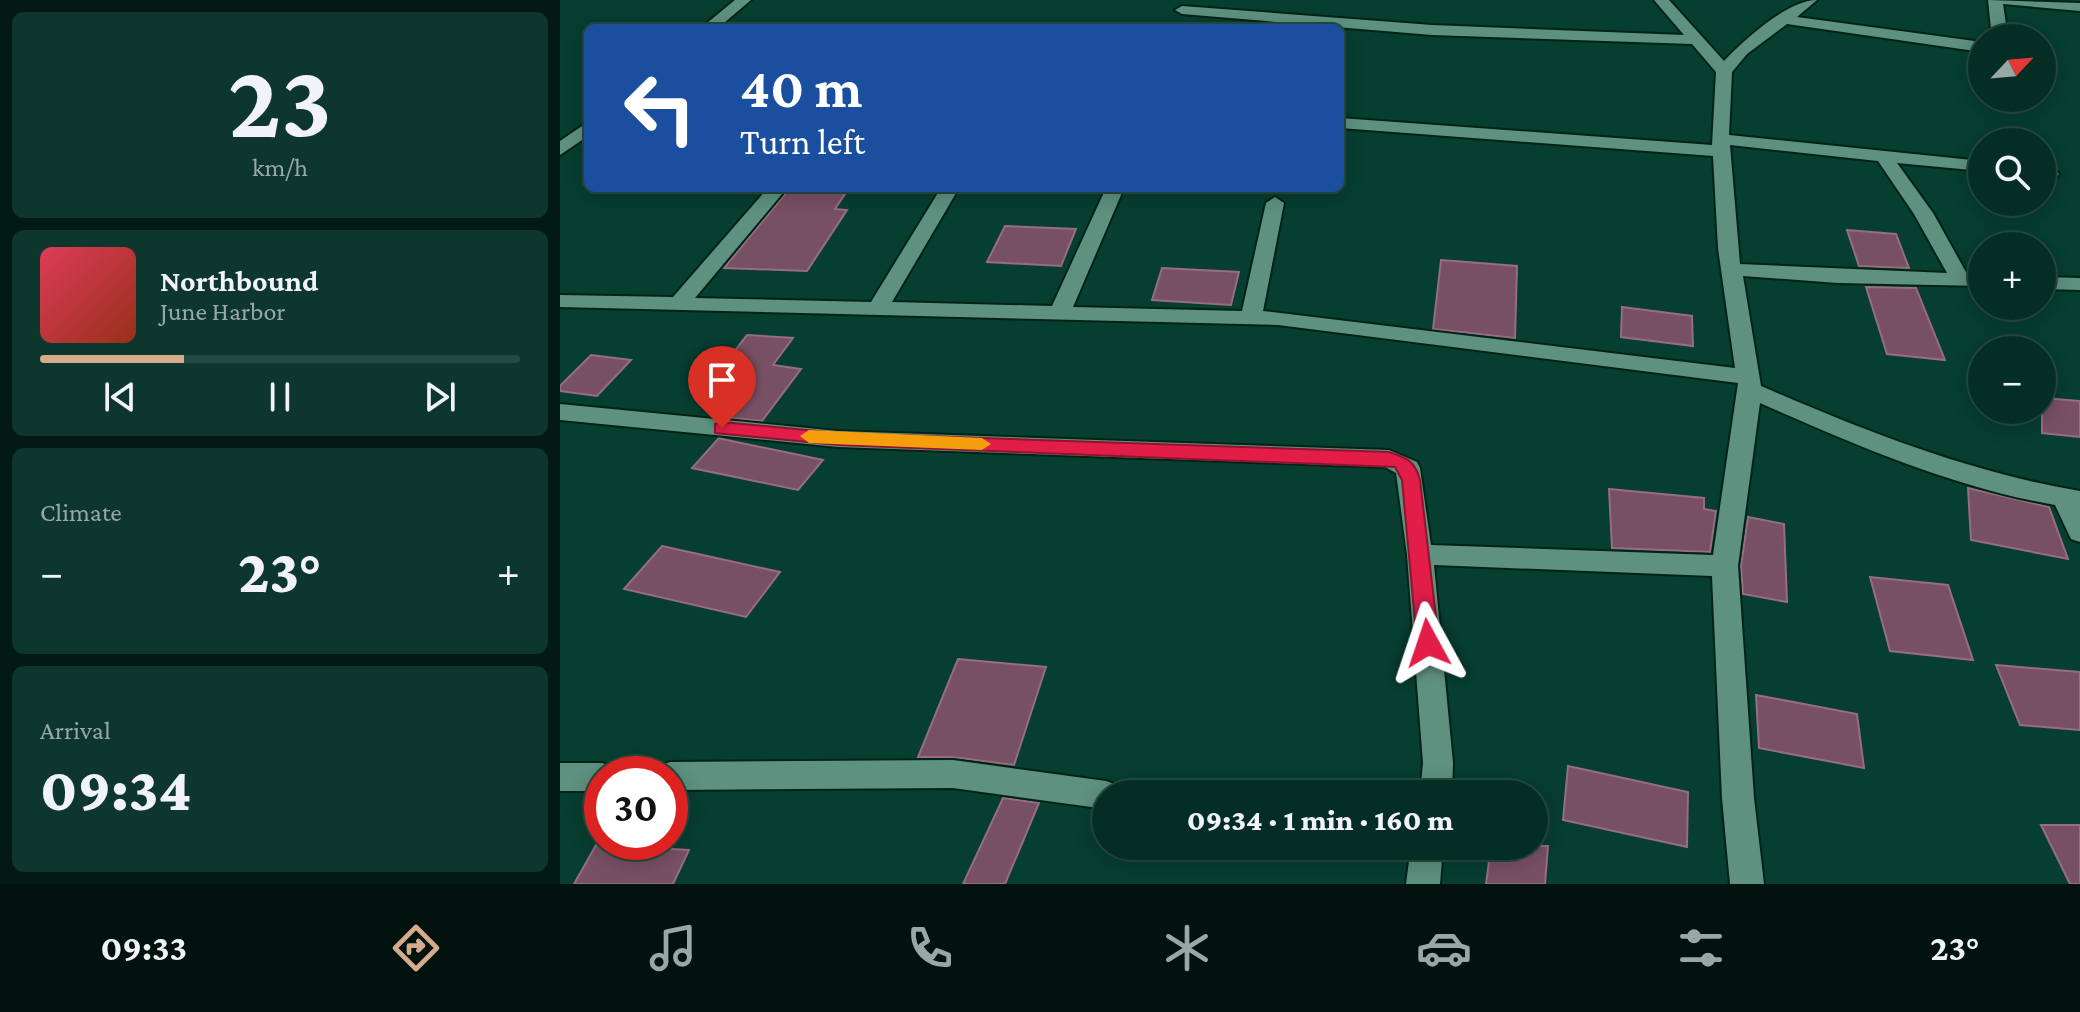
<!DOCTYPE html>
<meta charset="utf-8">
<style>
body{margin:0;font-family:"Crimson Pro",serif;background:#0d362c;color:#f1f3f6;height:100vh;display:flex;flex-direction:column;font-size:30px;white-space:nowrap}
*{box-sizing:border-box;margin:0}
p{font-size:26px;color:#97a8a6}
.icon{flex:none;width:44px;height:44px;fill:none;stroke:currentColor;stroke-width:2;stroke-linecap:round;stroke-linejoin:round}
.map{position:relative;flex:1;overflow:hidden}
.details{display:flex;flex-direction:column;gap:12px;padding:12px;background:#021914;width:560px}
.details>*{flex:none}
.top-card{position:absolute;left:24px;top:24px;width:760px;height:168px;border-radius:12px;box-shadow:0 4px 20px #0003,0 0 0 2px #254a41;background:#1a4fa0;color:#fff;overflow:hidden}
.needle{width:52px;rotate:64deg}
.tools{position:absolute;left:1408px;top:24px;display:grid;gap:16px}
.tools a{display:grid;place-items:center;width:88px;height:88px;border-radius:50%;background:#042e24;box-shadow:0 4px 20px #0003,0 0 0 2px #254a41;font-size:40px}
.speed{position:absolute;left:24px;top:756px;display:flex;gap:16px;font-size:40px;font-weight:700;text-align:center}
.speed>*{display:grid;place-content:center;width:104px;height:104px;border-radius:50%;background:#042e24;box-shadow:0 4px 20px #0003,0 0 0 2px #254a41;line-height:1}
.speed .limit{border:12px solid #d22;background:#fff;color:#111}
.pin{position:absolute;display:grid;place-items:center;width:68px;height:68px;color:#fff;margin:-82px -34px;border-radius:50% 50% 50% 0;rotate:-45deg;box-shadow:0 0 8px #0007}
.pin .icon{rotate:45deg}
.me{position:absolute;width:88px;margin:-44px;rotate:355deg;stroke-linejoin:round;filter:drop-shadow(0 0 6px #0008)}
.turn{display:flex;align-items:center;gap:28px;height:168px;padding:0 24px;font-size:36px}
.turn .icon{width:104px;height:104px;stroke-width:2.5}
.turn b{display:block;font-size:56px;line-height:68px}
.big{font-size:60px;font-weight:800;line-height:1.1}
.details .widget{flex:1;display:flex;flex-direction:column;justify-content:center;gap:12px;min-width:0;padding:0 28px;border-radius:12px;background:#0d362c}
.details .dial{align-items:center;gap:0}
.dial b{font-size:104px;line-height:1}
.song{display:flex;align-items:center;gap:24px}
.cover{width:96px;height:96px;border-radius:12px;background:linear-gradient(135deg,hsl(350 70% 55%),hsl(10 70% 35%))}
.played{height:8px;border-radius:4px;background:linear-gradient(90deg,#d6ab8b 30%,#254a41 30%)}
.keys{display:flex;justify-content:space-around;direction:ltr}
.heat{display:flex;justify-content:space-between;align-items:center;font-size:44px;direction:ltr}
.trip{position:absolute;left:532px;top:780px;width:456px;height:80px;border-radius:40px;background:#042e24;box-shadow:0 4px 20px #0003,0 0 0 2px #254a41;font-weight:800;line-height:80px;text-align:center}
.menu{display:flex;height:128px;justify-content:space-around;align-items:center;background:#02120e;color:#97a8a6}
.menu .icon{width:56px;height:56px}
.menu .selected{color:#d6ab8b}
.menu b{font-size:36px;color:#f1f3f6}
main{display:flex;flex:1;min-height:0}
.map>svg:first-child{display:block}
.building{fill:#785063;stroke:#976d80;stroke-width:2}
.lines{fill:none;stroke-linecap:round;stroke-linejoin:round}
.street-casing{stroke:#002319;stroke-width:4}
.street{fill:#5e917f;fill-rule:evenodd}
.route{fill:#e11d48;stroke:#92132f;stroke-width:2}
.slow{fill:#f59e0b}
</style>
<main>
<section class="details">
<div class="widget dial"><b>23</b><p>km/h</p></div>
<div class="widget">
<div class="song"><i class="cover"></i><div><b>Northbound</b><p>June Harbor</p></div></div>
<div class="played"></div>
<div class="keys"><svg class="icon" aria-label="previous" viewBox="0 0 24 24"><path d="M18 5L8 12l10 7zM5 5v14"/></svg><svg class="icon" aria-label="pause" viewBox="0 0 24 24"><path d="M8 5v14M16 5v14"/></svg><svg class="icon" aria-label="next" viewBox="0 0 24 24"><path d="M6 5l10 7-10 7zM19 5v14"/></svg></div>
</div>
<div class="widget"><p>Climate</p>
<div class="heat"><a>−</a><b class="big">23°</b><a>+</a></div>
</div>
<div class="widget"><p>Arrival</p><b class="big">09:34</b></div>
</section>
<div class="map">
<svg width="1520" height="884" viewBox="0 0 1520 884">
<rect width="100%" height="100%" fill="#063e30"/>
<path class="building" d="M 230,188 L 289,188 L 275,209 L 287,210 L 247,271 L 164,268 Z
M 445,226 L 516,229 L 501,266 L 427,262 Z
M 1287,230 L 1336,234 L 1349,268 L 1299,266 Z
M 881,260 L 957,266 L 955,338 L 873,329 Z
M 602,268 L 679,272 L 671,305 L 592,300 Z
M 1306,287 L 1356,288 L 1385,360 L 1327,354 Z
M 1062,307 L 1132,316 L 1133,346 L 1061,337 Z
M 187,335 L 233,338 L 213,365 L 241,369 L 202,421 L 152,416 L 171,392 L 146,388 Z
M 31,355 L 71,360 L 37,396 L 0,391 L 0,386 Z
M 1482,398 L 1520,401 L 1520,437 L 1482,433 Z
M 159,438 L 162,439 L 263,460 L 238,490 L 132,468 Z
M 1408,488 L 1489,507 L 1508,559 L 1411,540 Z
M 1049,489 L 1144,498 L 1144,509 L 1156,511 L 1150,552 L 1052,548 Z
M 1188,517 L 1224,524 L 1227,602 L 1183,594 L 1181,566 Z
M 102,546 L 220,572 L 186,617 L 64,589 Z
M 1310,577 L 1388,585 L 1413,660 L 1330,651 Z
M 398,659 L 486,667 L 454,765 L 393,757 L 358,757 Z
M 1436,665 L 1520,672 L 1520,730 L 1460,725 Z
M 1196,695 L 1297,714 L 1304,768 L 1199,748 Z
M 1008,766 L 1128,792 L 1127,847 L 1003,820 Z
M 443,798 L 479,803 L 445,884 L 403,884 Z
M 1481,825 L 1520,825 L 1520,884 L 1510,884 Z
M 36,845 L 129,850 L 113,884 L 14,884 Z
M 931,846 L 988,846 L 985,884 L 926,884 Z"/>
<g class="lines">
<defs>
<path id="street" d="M 175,0 L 191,0 L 158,28 L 141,28 Z
M 1094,0 L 1109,0 L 1164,61 C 1185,39 1228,0 1257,0 L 1237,17 L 1422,42 L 1422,52 L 1227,24 L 1187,54 L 1172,72 L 1169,135 L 1422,161 L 1422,171 L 1337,163 L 1373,213 L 1407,274 L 1422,274 L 1422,286 L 1278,283 L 1183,276 L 1201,386 C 1305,431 1408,472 1520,491 L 1520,542 L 1511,539 L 1495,505 C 1392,487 1295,445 1200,403 L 1178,566 L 1194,798 L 1204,884 L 1170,884 L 1162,798 L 1152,576 L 874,565 L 893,763 L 892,794 L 860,794 L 863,763 L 847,555 L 836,473 L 825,467 L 278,447 L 0,420 L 0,404 L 278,431 L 829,450 L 857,462 L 860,468 L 871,545 L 1153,555 L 1178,383 L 718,325 L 0,307 L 0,295 L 113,297 L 208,188 L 227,188 L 135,298 L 311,302 L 381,188 L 399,188 L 332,302 L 492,306 L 546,188 L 564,188 L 513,307 L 682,311 L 706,203 L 715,197 L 724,203 L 703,311 L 1175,368 L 1158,248 L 1153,156 L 780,128 L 780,118 L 1152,145 L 1156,72 L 1132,44 L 872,35 L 622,14 L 615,10 L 622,6 L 872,25 L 1124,35 ZM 1170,145 L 1318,161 L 1354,214 L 1387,273 L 1180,264 Z
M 1428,0 L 1520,3 L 1520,11 L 1443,4 L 1448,38 L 1432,38 Z
M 28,122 L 28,136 L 0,155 L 0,141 Z
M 1482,168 L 1496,170 L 1499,174 L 1496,178 L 1482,178 Z
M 1482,277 L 1520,278 L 1520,290 L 1482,289 Z
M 393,760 L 546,781 L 557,785 L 561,794 L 546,794 L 546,809 L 393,788 L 110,790 L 110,774 L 95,774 L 99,766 L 110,762 Z
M 0,763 L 42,763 L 53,767 L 56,774 L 42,774 L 42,791 L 0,791 Z
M 851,846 L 883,846 L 880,884 L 846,884 Z"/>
</defs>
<use href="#street" class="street-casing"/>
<use href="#street" class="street"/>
</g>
<path class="route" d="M 162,422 L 278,433 L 829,452 C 847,458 855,461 860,480 L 879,643 L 875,649 L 860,649 L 857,643 L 842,480 L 835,467 L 278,445 L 155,433 L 155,424 Z"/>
<path class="slow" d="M 249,430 L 422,438 L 431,444 L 422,450 L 249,443 L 240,436 Z"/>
</svg>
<div class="tools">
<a><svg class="needle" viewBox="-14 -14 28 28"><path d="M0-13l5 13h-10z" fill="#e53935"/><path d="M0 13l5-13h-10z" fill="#97a8a6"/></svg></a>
<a><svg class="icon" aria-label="search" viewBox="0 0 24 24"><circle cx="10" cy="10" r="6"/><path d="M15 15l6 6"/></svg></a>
<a>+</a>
<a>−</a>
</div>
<div class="speed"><div class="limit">30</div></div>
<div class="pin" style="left:162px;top:428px;background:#d93025"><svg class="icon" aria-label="arrive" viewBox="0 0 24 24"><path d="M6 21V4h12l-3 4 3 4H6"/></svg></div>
<svg class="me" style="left:868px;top:643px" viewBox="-20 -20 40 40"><path d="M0-17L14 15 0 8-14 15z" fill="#e11d48" stroke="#fff" stroke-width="4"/></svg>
<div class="trip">09:34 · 1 min · 160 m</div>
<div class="top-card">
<div class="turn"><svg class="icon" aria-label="left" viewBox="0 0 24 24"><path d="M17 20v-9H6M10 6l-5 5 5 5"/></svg><div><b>40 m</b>Turn left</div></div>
</div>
</div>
</main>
<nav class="menu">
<b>09:33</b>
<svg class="icon selected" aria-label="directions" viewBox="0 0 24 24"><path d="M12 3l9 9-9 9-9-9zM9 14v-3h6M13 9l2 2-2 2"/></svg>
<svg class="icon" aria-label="music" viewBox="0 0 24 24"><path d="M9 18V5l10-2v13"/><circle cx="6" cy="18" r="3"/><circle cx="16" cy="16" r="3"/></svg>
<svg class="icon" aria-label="phone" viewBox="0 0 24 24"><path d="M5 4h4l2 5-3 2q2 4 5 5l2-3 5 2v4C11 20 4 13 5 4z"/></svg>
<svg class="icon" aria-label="climate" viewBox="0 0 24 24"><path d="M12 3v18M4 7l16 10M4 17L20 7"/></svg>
<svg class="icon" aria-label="car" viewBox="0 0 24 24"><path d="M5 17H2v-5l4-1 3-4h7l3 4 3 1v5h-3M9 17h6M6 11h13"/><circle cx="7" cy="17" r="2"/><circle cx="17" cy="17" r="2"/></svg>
<svg class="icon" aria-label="filters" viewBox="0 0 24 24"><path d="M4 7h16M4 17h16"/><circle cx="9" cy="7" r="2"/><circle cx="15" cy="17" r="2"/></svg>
<b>23°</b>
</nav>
